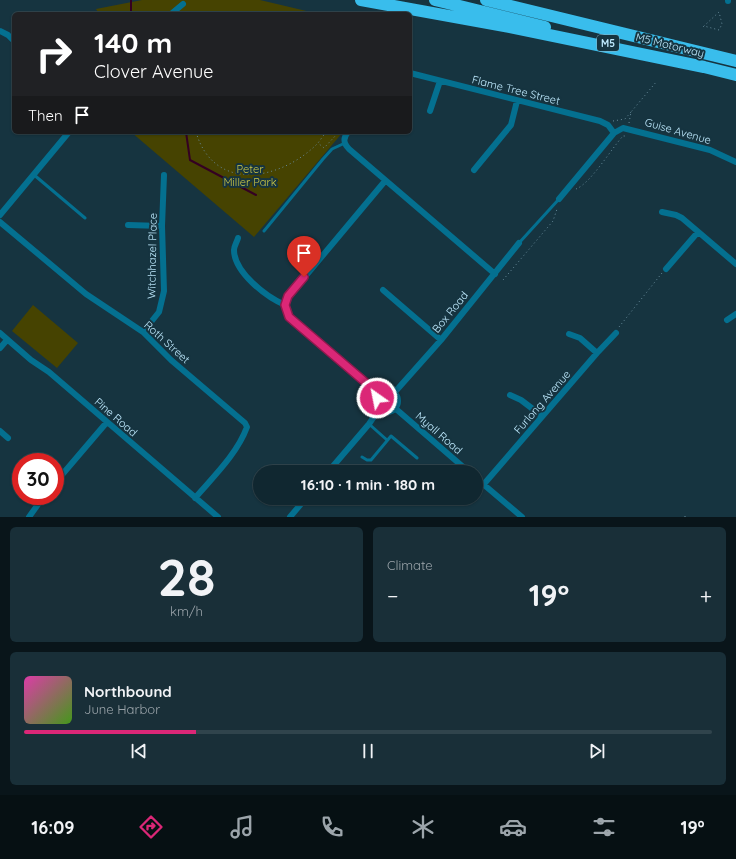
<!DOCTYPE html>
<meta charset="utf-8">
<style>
body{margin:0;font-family:Quicksand,sans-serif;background:#192f38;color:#f1f3f6;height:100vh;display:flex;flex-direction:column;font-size:15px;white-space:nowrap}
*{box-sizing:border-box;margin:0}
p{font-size:13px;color:#9ca5ab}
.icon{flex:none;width:22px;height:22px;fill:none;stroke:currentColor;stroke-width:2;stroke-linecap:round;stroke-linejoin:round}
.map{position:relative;height:517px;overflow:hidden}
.side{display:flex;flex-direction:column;gap:10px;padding:10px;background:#09151a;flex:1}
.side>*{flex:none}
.top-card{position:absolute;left:12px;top:12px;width:400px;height:122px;border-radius:6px;box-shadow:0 1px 3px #0004,0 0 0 1px #30444c;background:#202124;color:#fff;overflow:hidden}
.speed{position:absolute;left:12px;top:453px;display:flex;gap:8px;font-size:20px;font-weight:700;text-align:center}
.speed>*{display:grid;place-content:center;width:52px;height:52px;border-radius:50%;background:#102730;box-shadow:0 1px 3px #0004,0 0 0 1px #30444c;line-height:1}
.speed .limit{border:6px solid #d22;background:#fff;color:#111}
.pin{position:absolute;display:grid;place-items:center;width:34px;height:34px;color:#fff;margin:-41px -17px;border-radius:50% 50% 50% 0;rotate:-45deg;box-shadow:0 0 4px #0007}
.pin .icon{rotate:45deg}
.me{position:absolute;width:44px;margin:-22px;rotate:327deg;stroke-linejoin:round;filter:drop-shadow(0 0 3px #0008)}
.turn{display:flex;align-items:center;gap:14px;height:84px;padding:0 16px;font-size:18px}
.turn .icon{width:52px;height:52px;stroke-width:2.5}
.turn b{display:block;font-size:28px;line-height:34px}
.then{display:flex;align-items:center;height:38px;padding:0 16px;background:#0003;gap:8px;font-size:15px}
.big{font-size:30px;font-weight:800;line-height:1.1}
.side .tile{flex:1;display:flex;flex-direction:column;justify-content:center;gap:6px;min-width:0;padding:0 14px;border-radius:6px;background:#192f38}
.side .dial{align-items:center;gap:0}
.dial b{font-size:52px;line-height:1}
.song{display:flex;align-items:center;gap:12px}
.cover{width:48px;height:48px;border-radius:6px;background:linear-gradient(135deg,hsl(320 70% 55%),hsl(100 70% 35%))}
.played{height:4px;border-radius:2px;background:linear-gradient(90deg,#db2777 25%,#30444c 25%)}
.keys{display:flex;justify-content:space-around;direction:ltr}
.heat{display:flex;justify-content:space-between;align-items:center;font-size:22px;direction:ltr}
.side .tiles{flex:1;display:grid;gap:10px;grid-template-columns:1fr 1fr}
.tile:last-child{grid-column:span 2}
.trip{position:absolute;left:253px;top:465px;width:230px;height:40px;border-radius:20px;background:#102730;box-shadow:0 1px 3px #0004,0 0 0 1px #30444c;font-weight:800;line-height:40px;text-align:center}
.tab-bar{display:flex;height:64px;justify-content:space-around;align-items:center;background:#061013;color:#9ca5ab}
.tab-bar .icon{width:28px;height:28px}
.tab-bar .active{color:#db2777}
.tab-bar b{font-size:18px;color:#f1f3f6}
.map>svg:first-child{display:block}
.green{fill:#464301}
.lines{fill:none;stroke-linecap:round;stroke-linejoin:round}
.stream{stroke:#340022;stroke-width:2}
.path{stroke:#688c9c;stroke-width:1;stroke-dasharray:1 3;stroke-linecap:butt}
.service{stroke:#047090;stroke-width:3}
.minor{stroke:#047090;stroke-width:6}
.motorway{stroke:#39bdec;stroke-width:12}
.route-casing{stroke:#8e194d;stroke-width:10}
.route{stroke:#db2777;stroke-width:7}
.labels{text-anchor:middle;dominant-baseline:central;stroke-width:4;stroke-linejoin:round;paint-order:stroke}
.shield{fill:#163440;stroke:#8cb3c5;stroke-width:1}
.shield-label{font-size:10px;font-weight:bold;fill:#bfeafe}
.street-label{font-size:11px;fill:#bfeafe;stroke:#163440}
.park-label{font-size:11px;fill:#cdc746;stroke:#163440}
</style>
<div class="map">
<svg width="736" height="517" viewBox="0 0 736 517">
<rect width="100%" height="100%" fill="#163440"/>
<path class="green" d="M 142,0 L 260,0 L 319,14 L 99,14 L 96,9 Z
M 131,132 L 343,132 L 254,237 Z
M 33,305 L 78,343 L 57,368 L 12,331 Z"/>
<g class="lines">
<path class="stream" d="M 131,0 L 131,14
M 186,132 L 190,160 L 256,195"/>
<path class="path" d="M 703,27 L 704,26 L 719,30 L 722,24 L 719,12 L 704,26
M 613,121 L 625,119 L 631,112
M 629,123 L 631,112 L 657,81
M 196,132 C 214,194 282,180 318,143
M 326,132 L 318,143 L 324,148 L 338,133
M 576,189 C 591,183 611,149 623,136 L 626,136
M 503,280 L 553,221 L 557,209
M 619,327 L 662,273
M 685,517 L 685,516"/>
<path class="service" d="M 33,174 L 85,218
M 264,231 L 323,159 L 332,149 L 345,143
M 519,243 L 559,199
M 369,424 L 387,440
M 362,457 L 367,460 L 371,460 L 391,436 L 417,458"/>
<path class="minor" d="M 728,1 L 728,0
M 171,14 L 183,4
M 0,31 L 8,35 L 14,41
M 410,73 L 600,121 L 608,125 L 614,133
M 430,111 L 440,81
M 348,132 C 343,138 343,143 349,149 L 495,274
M 474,170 L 511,125 L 517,101
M 559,199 L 614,133 L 623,128 L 710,150 L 736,162
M 662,212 L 676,215 L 682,218 L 736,264
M 0,215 L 69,132
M 0,222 L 86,294 L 143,332 L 171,360 L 245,423 L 247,427 C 237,454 214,476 195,498
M 128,225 L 162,226
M 238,238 C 237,242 234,246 234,250 C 234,272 266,297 285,305
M 666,269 L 698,232
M 383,290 L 441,340
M 727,320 L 736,314
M 143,332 L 159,312 L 164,291 L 162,226 L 164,175
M 0,333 L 31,360 L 49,372 L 218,517
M 569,334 L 580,338 L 597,353
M 0,348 L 7,340
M376 401a11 11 0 1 1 22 0a11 11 0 1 1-22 0Z
M 394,393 L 441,340 L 519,243
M 379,394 L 289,317 L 285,305 L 288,297 L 385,181
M 510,395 L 521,400 L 542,416
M 396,409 L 469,472
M 0,431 L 8,438
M 328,472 L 369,424 L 379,409
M 476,478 L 522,517
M 55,483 L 107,422
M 484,484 L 597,353 L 616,333
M 29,517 L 44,496
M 290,517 L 306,498"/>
<path class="motorway" d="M 361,0 L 510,27 L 704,67
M 435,0 L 545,27
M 486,0 L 736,61
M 696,65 L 736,75"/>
</g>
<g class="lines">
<defs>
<path id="route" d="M 304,277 L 288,296 L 285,305 L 289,317 L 379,394 L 377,398"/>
</defs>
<use href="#route" class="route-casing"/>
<use href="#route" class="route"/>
</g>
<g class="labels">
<rect class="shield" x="597" y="35" width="22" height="16" rx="3"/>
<g class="shield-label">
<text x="608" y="43">M5</text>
</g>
<g class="street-label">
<text transform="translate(670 45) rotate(14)">M5 Motorway</text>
<text transform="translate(516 90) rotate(14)">Flame Tree Street</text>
<text transform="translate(678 131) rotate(16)">Guise Avenue</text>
<text transform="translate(152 256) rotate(-89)">Witchhazel Place</text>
<text transform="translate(450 312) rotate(-51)">Box Road</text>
<text transform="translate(167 342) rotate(42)">Roth Street</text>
<text transform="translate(542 402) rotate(-49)">Furlong Avenue</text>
<text transform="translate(116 417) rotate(41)">Pine Road</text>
<text transform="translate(439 433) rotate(41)">Myall Road</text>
</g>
<g class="park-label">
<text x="250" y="169">Peter<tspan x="250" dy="13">Miller Park</tspan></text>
</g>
</g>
</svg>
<div class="speed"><div class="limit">30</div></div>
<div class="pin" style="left:304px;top:277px;background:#d93025"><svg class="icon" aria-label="arrive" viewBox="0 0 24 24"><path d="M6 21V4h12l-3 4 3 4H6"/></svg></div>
<svg class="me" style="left:377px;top:398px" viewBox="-20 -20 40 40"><circle r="17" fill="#db2777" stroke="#fff" stroke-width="3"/><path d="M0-11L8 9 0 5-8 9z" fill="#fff"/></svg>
<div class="trip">16:10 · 1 min · 180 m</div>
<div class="top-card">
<div class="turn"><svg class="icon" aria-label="right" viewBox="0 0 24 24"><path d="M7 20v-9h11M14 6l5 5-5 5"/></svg><div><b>140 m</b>Clover Avenue</div></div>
<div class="then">Then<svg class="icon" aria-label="arrive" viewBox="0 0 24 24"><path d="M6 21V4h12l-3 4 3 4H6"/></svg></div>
</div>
</div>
<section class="side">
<div class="tiles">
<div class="tile dial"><b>28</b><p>km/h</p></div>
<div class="tile"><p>Climate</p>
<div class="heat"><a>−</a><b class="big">19°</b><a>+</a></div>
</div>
<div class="tile">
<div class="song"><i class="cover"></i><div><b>Northbound</b><p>June Harbor</p></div></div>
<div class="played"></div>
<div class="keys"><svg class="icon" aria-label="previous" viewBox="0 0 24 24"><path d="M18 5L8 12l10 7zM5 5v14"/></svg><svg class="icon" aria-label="pause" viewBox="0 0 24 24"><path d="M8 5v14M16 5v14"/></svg><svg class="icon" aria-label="next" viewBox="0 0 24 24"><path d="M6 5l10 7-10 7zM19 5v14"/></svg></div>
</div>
</div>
</section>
<nav class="tab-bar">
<b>16:09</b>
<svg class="icon active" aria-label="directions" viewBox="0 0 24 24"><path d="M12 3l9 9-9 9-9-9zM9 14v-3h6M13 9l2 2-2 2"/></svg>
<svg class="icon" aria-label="music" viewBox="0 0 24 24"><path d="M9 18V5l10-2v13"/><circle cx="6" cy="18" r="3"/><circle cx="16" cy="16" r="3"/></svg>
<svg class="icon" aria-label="phone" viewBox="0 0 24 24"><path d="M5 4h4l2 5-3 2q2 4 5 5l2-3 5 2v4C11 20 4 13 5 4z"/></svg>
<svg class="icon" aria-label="climate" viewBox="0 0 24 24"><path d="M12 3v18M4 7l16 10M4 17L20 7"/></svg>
<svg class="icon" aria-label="car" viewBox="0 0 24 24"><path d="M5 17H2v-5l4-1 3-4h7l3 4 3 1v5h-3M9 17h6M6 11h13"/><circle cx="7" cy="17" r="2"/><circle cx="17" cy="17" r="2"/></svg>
<svg class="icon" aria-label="filters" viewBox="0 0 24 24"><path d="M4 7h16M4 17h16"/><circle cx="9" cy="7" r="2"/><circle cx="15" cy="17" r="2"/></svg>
<b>19°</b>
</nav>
